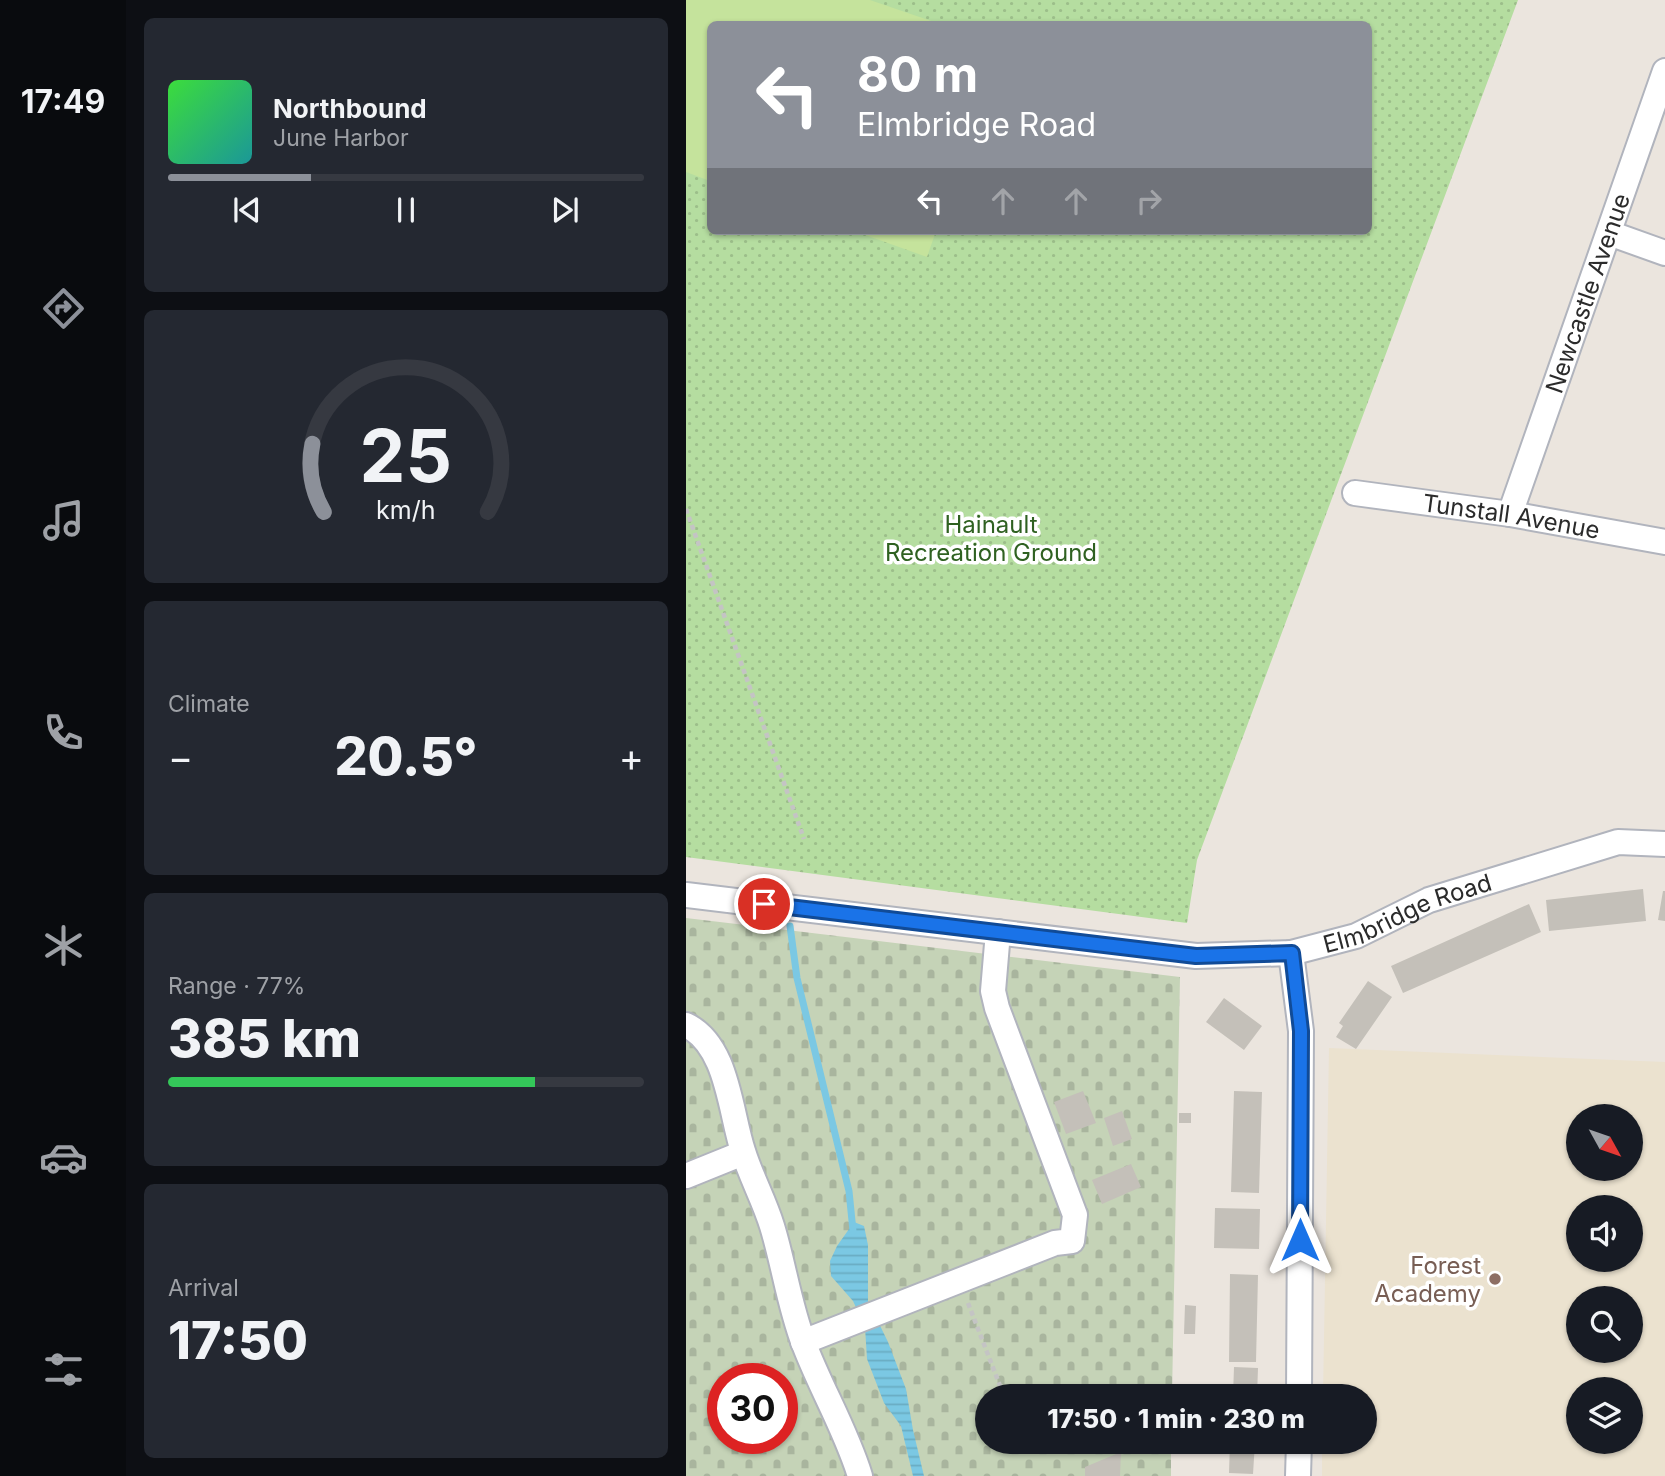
<!DOCTYPE html>
<meta charset="utf-8">
<style>
body{margin:0;font-family:Inter,sans-serif;background:#242831;color:#f1f3f6;height:100vh;display:flex;flex-direction:column;font-size:26px;white-space:nowrap}
*{box-sizing:border-box;margin:0}
p{font-size:23px;color:#9ea1a6}
.icon{flex:none;width:38px;height:38px;fill:none;stroke:currentColor;stroke-width:2;stroke-linecap:round;stroke-linejoin:round}
.map{position:relative;flex:1;overflow:hidden}
.side{display:flex;flex-direction:column;gap:18px;padding:18px;background:#0d0f14;width:560px}
.side>*{flex:none}
.top-card{position:absolute;left:21px;top:21px;width:665px;height:214px;border-radius:10px;box-shadow:0 2px 5px #0004;background:#8c9099;color:#fff;overflow:hidden}
.needle{width:46px;rotate:130deg}
.buttons{position:absolute;left:880px;top:1104px;display:grid;gap:14px}
.buttons a{display:grid;place-items:center;width:77px;height:77px;border-radius:50%;background:#171b24;box-shadow:0 2px 5px #0004;font-size:35px}
.speed{position:absolute;left:21px;top:1363px;display:flex;gap:14px;font-size:35px;font-weight:700;text-align:center}
.speed>*{display:grid;place-content:center;width:91px;height:91px;border-radius:50%;background:#171b24;box-shadow:0 2px 5px #0004;line-height:1}
.speed .limit{border:10px solid #d22;background:#fff;color:#111}
.pin{position:absolute;display:grid;place-items:center;width:60px;height:60px;color:#fff;margin:-30px;border:4px solid #fff;border-radius:50%;box-shadow:0 2px 7px #0007}
.me{position:absolute;width:77px;margin:-38px;rotate:0deg;stroke-linejoin:round;filter:drop-shadow(0 0 5px #0008)}
.turn{display:flex;align-items:center;gap:24px;height:147px;padding:0 35px;font-size:32px}
.turn .icon{width:91px;height:91px;stroke-width:2.5}
.turn b{display:block;font-size:49px;line-height:60px}
.lanes{display:flex;align-items:center;height:66px;padding:0 35px;background:#0003;justify-content:center;gap:35px;direction:ltr}
.lanes .off{opacity:.35}
.big{font-size:52px;font-weight:800;line-height:1.1}
.side .tile{flex:1;display:flex;flex-direction:column;justify-content:center;gap:10px;min-width:0;padding:0 24px;border-radius:10px;background:#242831}
.side .dial{align-items:center;gap:0}
.dial svg{height:182px;overflow:visible;fill:none;stroke:#363941;stroke-width:7;stroke-linecap:round;text-anchor:middle}
.dial text{fill:#f1f3f6;stroke:none}
.song{display:flex;align-items:center;gap:21px}
.cover{width:84px;height:84px;border-radius:10px;background:linear-gradient(135deg,hsl(120 70% 55%),hsl(180 70% 35%))}
.played{height:7px;border-radius:4px;background:linear-gradient(90deg,#8c9099 30%,#363941 30%)}
.keys{display:flex;justify-content:space-around;direction:ltr}
.heat{display:flex;justify-content:space-between;align-items:center;font-size:38px;direction:ltr}
.charge{height:10px;border-radius:5px;background:linear-gradient(90deg,#34c759 77%,#363941 0)}
.trip{position:absolute;left:289px;top:1384px;width:402px;height:70px;border-radius:35px;background:#171b24;box-shadow:0 2px 5px #0004;font-weight:800;line-height:70px;text-align:center}
main{display:flex;flex:1;min-height:0}
.tab-bar{display:flex;flex-direction:column;width:126px;justify-content:space-around;align-items:center;background:#090b0e;color:#9ea1a6}
.tab-bar .icon{width:49px;height:49px}
.tab-bar .active{color:#8c9099}
.tab-bar b{font-size:32px;color:#f1f3f6}
.map>svg:first-child{display:block}
.education{fill:#ebe2cf;fill-rule:evenodd}
.cemetery{fill:url(#cemetery-stones);fill-rule:evenodd}
.park{fill:url(#park-dots);fill-rule:evenodd}
.pitch{fill:#c5e39c}
.water{fill:url(#water-rules)}
.lines{fill:none;stroke-linecap:round;stroke-linejoin:round}
.stream{stroke:#7bc8e3;stroke-width:7}
.building{fill:#c4c0b9}
.minor-casing{stroke:#b1b4bd;stroke-width:28}
.path{stroke:#c4c4c4;stroke-width:4.5;stroke-dasharray:5 3.5;stroke-linecap:butt}
.minor{stroke:#fff;stroke-width:24}
.route-casing{stroke:#114b97;stroke-width:18}
.route{stroke:#1a73e8;stroke-width:12}
.education-dot{fill:#8d6e63;stroke:#fff;stroke-width:2.5}
.labels{text-anchor:middle;dominant-baseline:central;stroke-width:7;stroke-linejoin:round;paint-order:stroke}
.street-label{font-size:24px;fill:#2b2b2b;stroke:#fff}
.park-label{font-size:24px;fill:#2f6121;stroke:#fff}
.education-label{font-size:24px;fill:#785e54;stroke:#fff;text-anchor:end}
</style>
<main>
<nav class="tab-bar">
<b>17:49</b>
<svg class="icon active" aria-label="directions" viewBox="0 0 24 24"><path d="M12 3l9 9-9 9-9-9zM9 14v-3h6M13 9l2 2-2 2"/></svg>
<svg class="icon" aria-label="music" viewBox="0 0 24 24"><path d="M9 18V5l10-2v13"/><circle cx="6" cy="18" r="3"/><circle cx="16" cy="16" r="3"/></svg>
<svg class="icon" aria-label="phone" viewBox="0 0 24 24"><path d="M5 4h4l2 5-3 2q2 4 5 5l2-3 5 2v4C11 20 4 13 5 4z"/></svg>
<svg class="icon" aria-label="climate" viewBox="0 0 24 24"><path d="M12 3v18M4 7l16 10M4 17L20 7"/></svg>
<svg class="icon" aria-label="car" viewBox="0 0 24 24"><path d="M5 17H2v-5l4-1 3-4h7l3 4 3 1v5h-3M9 17h6M6 11h13"/><circle cx="7" cy="17" r="2"/><circle cx="17" cy="17" r="2"/></svg>
<svg class="icon" aria-label="filters" viewBox="0 0 24 24"><path d="M4 7h16M4 17h16"/><circle cx="9" cy="7" r="2"/><circle cx="15" cy="17" r="2"/></svg>
</nav>
<section class="side">
<div class="tile">
<div class="song"><i class="cover"></i><div><b>Northbound</b><p>June Harbor</p></div></div>
<div class="played"></div>
<div class="keys"><svg class="icon" aria-label="previous" viewBox="0 0 24 24"><path d="M18 5L8 12l10 7zM5 5v14"/></svg><svg class="icon" aria-label="pause" viewBox="0 0 24 24"><path d="M8 5v14M16 5v14"/></svg><svg class="icon" aria-label="next" viewBox="0 0 24 24"><path d="M6 5l10 7-10 7zM19 5v14"/></svg></div>
</div>
<div class="tile dial"><svg viewBox="0 0 100 80">
<path d="M14 69A42 42 0 1 1 86 69"/>
<path d="M14 69A42 42 0 0 1 9 39" stroke="#8c9099"/>
<text x="50" y="56" font-size="32" font-weight="700">25</text>
<text x="50" y="72" font-size="11">km/h</text>
</svg></div>
<div class="tile"><p>Climate</p>
<div class="heat"><a>−</a><b class="big">20.5°</b><a>+</a></div>
</div>
<div class="tile"><p>Range · 77%</p><b class="big">385 km</b><div class="charge"></div></div>
<div class="tile"><p>Arrival</p><b class="big">17:50</b></div>
</section>
<div class="map">
<svg width="979" height="1476" viewBox="0 0 979 1476">
<defs>
<pattern id="cemetery-stones" width="16" height="16" patternUnits="userSpaceOnUse" patternTransform="scale(1.75)"><rect width="16" height="16" fill="#c5d3b7"/><path d="M2 7V4a2 2 0 0 1 4 0v3zM10 15v-3a2 2 0 0 1 4 0v3z" fill="#a9b59e"/></pattern>
<pattern id="park-dots" width="8" height="8" patternUnits="userSpaceOnUse" patternTransform="scale(1.75)"><rect width="8" height="8" fill="#b5dda0"/><path d="M2 2h.1M6 6h.1" fill="none" stroke="#9cbe8a" stroke-width="1.8" stroke-linecap="round"/></pattern>
<pattern id="water-rules" width="6" height="5" patternUnits="userSpaceOnUse" patternTransform="scale(1.75)"><rect width="6" height="5" fill="#7bc8e3"/><path d="M0 2.5h6" fill="none" stroke="#6aacc3"/></pattern>
</defs>
<rect width="100%" height="100%" fill="#ebe5de"/>
<path class="education" d="M 643,1048 L 979,1062 L 979,1476 L 636,1476 L 636,1442 L 679,1442 L 679,1396 L 637,1396 ZM 892,1116 L 945,1116 L 945,1169 L 892,1169 ZM 892,1208 L 945,1208 L 945,1260 L 892,1260 ZM 892,1298 L 945,1298 L 945,1351 L 892,1351 ZM 892,1390 L 945,1390 L 945,1442 L 892,1442 Z"/>
<path class="cemetery" d="M 0,918 L 494,977 L 486,1396 L 301,1396 L 301,1442 L 485,1442 L 485,1476 L 0,1476 ZM 37,1379 L 96,1379 L 96,1438 L 37,1438 Z"/>
<path class="park" d="M 0,0 L 832,0 L 511,860 L 501,923 L 0,857 ZM 24,24 L 682,24 L 682,231 L 24,231 Z"/>
<path class="pitch" d="M 0,0 L 184,0 L 254,24 L 24,24 L 24,181 L 0,172 Z
M 168,231 L 250,231 L 241,257 Z"/>
<path class="water" d="M 168,1222 L 178,1226 L 182,1245 L 182,1301 L 202,1342 L 220,1389 L 227,1430 L 238,1476 L 227,1476 L 215,1426 L 198,1403 L 181,1359 L 179,1327 L 167,1301 L 145,1276 L 144,1261 L 151,1246 Z"/>
<g class="lines">
<path class="stream" d="M 104,926 L 111,978 L 163,1191 L 167,1231"/>
</g>
<path class="building" d="M 957,889 L 960,921 L 863,931 L 860,900 Z
M 977,891 L 979,891 L 979,921 L 972,920 Z
M 843,904 L 855,932 L 717,993 L 705,966 Z
M 682,981 L 706,997 L 670,1049 L 650,1037 L 657,1026 L 653,1023 Z
M 538,998 L 576,1026 L 558,1050 L 520,1022 Z
M 397,1091 L 410,1123 L 380,1134 L 368,1102 Z
M 548,1091 L 576,1092 L 573,1193 L 545,1192 Z
M 436,1111 L 446,1139 L 427,1146 L 418,1118 Z
M 493,1113 L 505,1113 L 505,1123 L 493,1123 Z
M 445,1164 L 455,1187 L 416,1204 L 406,1180 Z
M 529,1208 L 574,1209 L 573,1249 L 528,1248 Z
M 544,1274 L 572,1275 L 570,1362 L 543,1362 Z
M 499,1305 L 510,1306 L 509,1334 L 498,1334 Z
M 548,1367 L 572,1368 L 571,1396 L 547,1396 Z
M 544,1442 L 569,1442 L 567,1474 L 543,1473 Z
M 435,1452 L 434,1476 L 399,1476 L 399,1467 Z"/>
<g class="lines">
<defs>
<g id="minor">
<path d="M 923,233 L 979,253"/>
<path id="s1" d="M 669,493 L 824,514 L 979,542"/>
<path id="s2" d="M 824,514 L 979,71"/>
<path id="s3" d="M 0,895 L 510,956 L 605,953 L 670,936 L 743,900 L 932,842 L 979,844"/>
<path d="M 605,953 L 615,1031 L 613,1396"/>
<path d="M 0,1025 C 42,1045 44,1112 57,1151 C 65,1177 78,1200 86,1226 C 98,1265 103,1305 118,1344 C 135,1389 160,1430 174,1476"/>
<path d="M 0,1176 L 57,1153"/>
<path d="M 117,1342 L 369,1243 L 386,1241 L 389,1215 L 311,1008 L 307,991 L 312,932"/>
<path d="M 612,1476 L 613,1442"/>
</g>
</defs>
<use href="#minor" class="minor-casing"/>
<path class="path" d="M 0,509 L 118,839
M 282,1303 L 318,1396"/>
<use href="#minor" class="minor"/>
</g>
<g class="lines">
<defs>
<path id="route" d="M 78,904 L 510,956 L 606,953 L 615,1031 L 614,1240"/>
</defs>
<use href="#route" class="route-casing"/>
<use href="#route" class="route"/>
</g>
<circle class="education-dot" cx="809" cy="1279" r="7"/>
<g class="labels">
<g class="street-label">
<text stroke="none"><textPath href="#s2" startOffset="234">Newcastle Avenue</textPath></text>
<text stroke="none"><textPath href="#s1" startOffset="158">Tunstall Avenue</textPath></text>
<text stroke="none"><textPath href="#s3" startOffset="732">Elmbridge Road</textPath></text>
</g>
<g class="park-label">
<text x="305" y="524">Hainault<tspan x="305" dy="28">Recreation Ground</tspan></text>
</g>
<g class="education-label">
<text x="795" y="1265">Forest<tspan x="795" dy="28">Academy</tspan></text>
</g>
</g>
</svg>
<div class="buttons">
<a><svg class="needle" viewBox="-14 -14 28 28"><path d="M0-13l5 13h-10z" fill="#e53935"/><path d="M0 13l5-13h-10z" fill="#9ea1a6"/></svg></a>
<a><svg class="icon" aria-label="sound" viewBox="0 0 24 24"><path d="M4 9h4l5-4v14l-5-4H4zM17 9q2 3 0 6"/></svg></a>
<a><svg class="icon" aria-label="search" viewBox="0 0 24 24"><circle cx="10" cy="10" r="6"/><path d="M15 15l6 6"/></svg></a>
<a><svg class="icon" aria-label="layers" viewBox="0 0 24 24"><path d="M12 4l9 5-9 5-9-5zM3 14l9 5 9-5"/></svg></a>
</div>
<div class="speed"><div class="limit">30</div></div>
<div class="pin" style="left:78px;top:904px;background:#d93025"><svg class="icon" aria-label="arrive" viewBox="0 0 24 24"><path d="M6 21V4h12l-3 4 3 4H6"/></svg></div>
<svg class="me" style="left:614px;top:1240px" viewBox="-20 -20 40 40"><path d="M0-17L14 15 0 8-14 15z" fill="#1a73e8" stroke="#fff" stroke-width="4"/></svg>
<div class="trip">17:50 · 1 min · 230 m</div>
<div class="top-card">
<div class="turn"><svg class="icon" aria-label="left" viewBox="0 0 24 24"><path d="M17 20v-9H6M10 6l-5 5 5 5"/></svg><div><b>80 m</b>Elmbridge Road</div></div>
<div class="lanes"><svg class="icon" aria-label="left" viewBox="0 0 24 24"><path d="M17 20v-9H6M10 6l-5 5 5 5"/></svg><svg class="icon off" aria-label="ahead" viewBox="0 0 24 24"><path d="M12 20V5M6 11l6-6 6 6"/></svg><svg class="icon off" aria-label="ahead" viewBox="0 0 24 24"><path d="M12 20V5M6 11l6-6 6 6"/></svg><svg class="icon off" aria-label="right" viewBox="0 0 24 24"><path d="M7 20v-9h11M14 6l5 5-5 5"/></svg></div>
</div>
</div>
</main>
